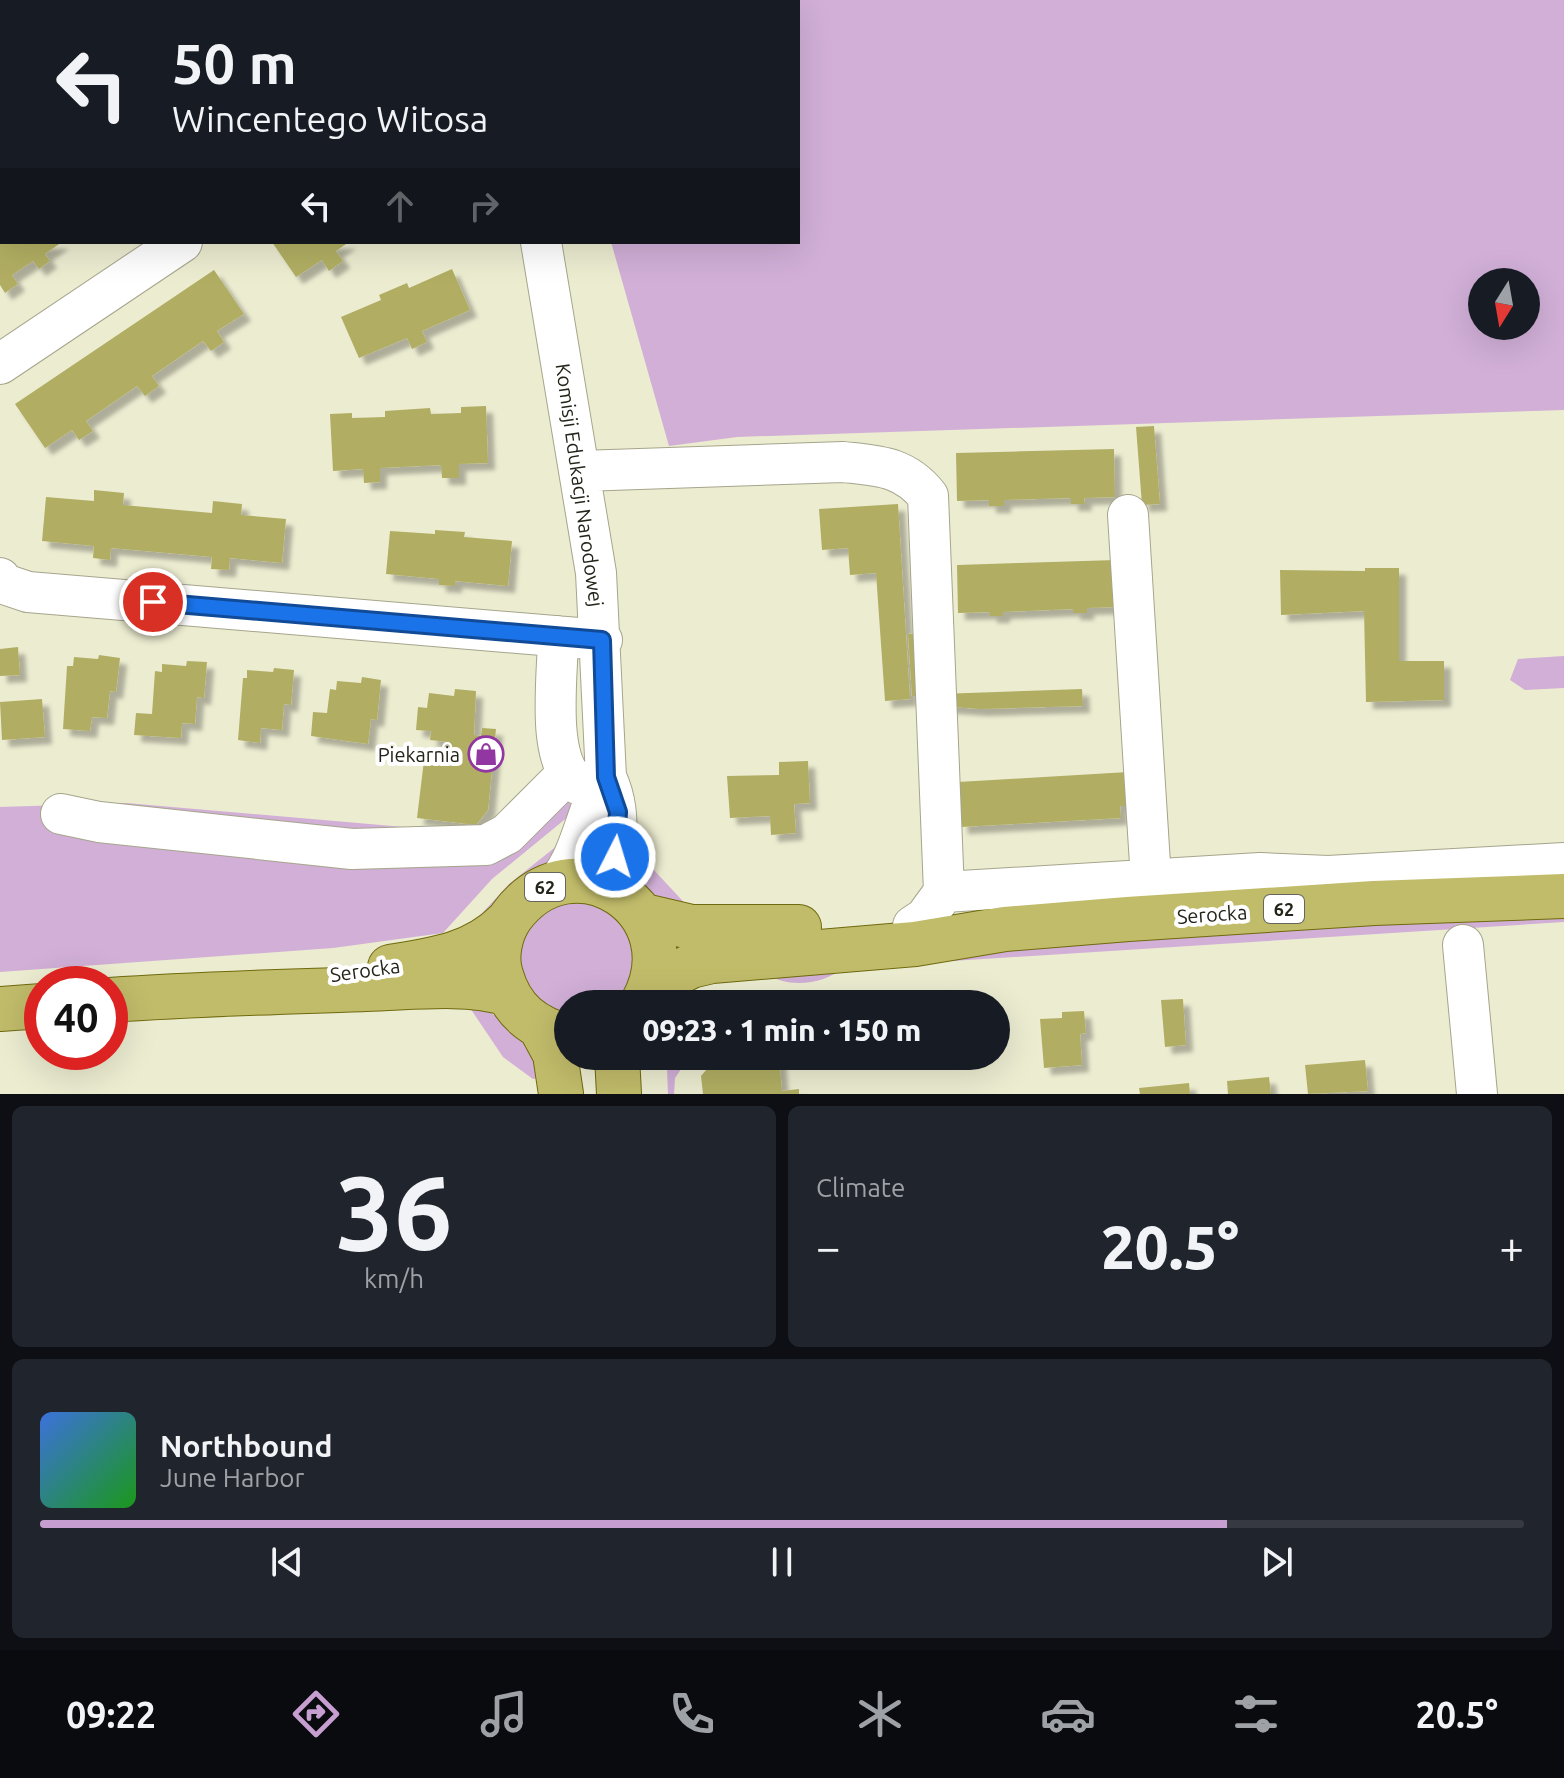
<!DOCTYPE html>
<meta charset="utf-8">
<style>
body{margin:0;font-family:Ubuntu,sans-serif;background:#20242c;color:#f1f3f6;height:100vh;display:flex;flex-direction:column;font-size:30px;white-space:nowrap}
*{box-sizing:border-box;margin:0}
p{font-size:26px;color:#9ea1a6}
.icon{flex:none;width:44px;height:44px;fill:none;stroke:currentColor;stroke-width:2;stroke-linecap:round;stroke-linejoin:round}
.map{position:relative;height:1094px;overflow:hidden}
.sheet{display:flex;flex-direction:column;gap:12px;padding:12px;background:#0d0f14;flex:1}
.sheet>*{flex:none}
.banner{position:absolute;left:0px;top:0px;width:800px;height:244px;box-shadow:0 8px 32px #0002;background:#171b24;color:#f1f3f6;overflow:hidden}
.needle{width:52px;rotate:191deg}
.controls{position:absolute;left:1468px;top:268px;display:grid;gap:16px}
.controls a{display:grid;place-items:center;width:72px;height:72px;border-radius:50%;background:#171b24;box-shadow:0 8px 32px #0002;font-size:40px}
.speed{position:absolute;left:24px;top:966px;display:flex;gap:16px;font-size:40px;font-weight:700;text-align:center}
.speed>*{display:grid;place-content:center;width:104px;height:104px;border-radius:50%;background:#171b24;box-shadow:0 8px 32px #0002;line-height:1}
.speed .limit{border:12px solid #d22;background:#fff;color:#111}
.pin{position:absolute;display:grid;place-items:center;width:68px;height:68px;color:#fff;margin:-34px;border:4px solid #fff;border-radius:50%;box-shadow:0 2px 8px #0007}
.me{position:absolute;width:88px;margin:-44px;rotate:5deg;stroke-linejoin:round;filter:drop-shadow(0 0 6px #0008)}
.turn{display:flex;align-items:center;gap:28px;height:168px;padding:0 40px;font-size:36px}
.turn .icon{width:104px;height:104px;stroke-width:2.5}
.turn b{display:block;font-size:56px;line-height:68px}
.lanes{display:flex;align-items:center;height:76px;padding:0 40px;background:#0003;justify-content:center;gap:40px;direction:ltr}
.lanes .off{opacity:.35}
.big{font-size:60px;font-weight:800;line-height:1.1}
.sheet .tile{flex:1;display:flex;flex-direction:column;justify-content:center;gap:12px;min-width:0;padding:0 28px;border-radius:12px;background:#20242c}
.sheet .dial{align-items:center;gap:0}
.dial b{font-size:104px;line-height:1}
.song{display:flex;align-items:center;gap:24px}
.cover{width:96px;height:96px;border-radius:12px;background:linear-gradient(135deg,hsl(220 70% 55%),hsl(120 70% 35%))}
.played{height:8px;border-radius:4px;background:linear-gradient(90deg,#c69ed0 80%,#363941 80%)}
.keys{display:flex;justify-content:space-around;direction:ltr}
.heat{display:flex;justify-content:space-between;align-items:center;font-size:44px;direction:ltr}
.sheet .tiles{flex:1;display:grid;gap:12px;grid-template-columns:1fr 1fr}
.tile:last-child{grid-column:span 2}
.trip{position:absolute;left:554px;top:990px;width:456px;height:80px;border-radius:40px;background:#171b24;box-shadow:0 8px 32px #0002;font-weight:800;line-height:80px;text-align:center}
.menu{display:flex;height:128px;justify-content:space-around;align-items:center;background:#090b0e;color:#9ea1a6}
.menu .icon{width:56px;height:56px}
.menu .selected{color:#c69ed0}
.menu b{font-size:36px;color:#f1f3f6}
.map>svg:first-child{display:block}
.green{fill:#d1afd7;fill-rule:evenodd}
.building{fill:#b1ae64;filter:url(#shadow)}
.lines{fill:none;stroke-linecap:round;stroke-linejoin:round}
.minor-casing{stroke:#a6a58c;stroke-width:42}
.major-casing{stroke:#6f6a0d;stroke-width:46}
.minor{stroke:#fff;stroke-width:40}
.major{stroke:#c1bc6a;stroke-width:44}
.route-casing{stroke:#114b97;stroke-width:20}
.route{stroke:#1a73e8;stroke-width:14}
.labels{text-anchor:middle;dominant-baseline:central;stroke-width:8;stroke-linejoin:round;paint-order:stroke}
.shield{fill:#fff;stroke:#66665f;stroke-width:2}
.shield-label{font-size:18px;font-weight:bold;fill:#24241a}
.street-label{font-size:20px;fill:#24241a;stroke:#fff}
.poi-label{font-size:20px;fill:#24241a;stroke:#fff;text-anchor:end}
</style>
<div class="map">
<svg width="1564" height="1094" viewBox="0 0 1564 1094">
<defs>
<filter id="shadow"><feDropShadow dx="7" dy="7" stdDeviation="2" flood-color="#0004"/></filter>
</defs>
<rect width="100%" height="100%" fill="#ececd1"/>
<path class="green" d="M 659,0 L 1564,0 L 1564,410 L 737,437 L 669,446 L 611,242 L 798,242 L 798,2 L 656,2 ZM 1482,282 L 1526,282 L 1526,326 L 1482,326 Z
M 1564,656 L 1564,688 L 1525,690 L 1510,680 L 1518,659 Z
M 572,791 L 569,816 L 492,879 L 443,933 L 333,948 L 0,972 L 0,807 L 126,803 L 473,833 Z
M 563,841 L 568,849 L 462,935 L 509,884 Z
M 626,852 L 638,853 L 693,912 L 676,914 L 639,886 Z
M 585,899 L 622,919 C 635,951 645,975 618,1004 L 568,1004 L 568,1020 L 560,1019 L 519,981 L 518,941 L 544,908 Z
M 1564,916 L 1564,922 L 843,968 C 825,984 788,989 767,974 C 1032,945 1298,922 1564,916 Z
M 935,996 L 942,1004 L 827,1004 L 828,1003 Z
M 466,1002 C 503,1014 529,1039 539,1078 L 533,1079 L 503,1057 Z
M 674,1056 L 690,1056 L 675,1078 L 674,1094 L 668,1094 L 667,1069 Z"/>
<path class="building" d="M 0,242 L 62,242 L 45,254 L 50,261 L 39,269 L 33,261 L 12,275 L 18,284 L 5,293 L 0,285 Z
M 272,242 L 349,242 L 336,251 L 343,261 L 329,271 L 322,260 L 296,277 Z
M 452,269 L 470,310 L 422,331 L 427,342 L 412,349 L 407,338 L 359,358 L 341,317 L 381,300 L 379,295 L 407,283 L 409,288 Z
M 214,270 L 244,314 L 217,331 L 224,342 L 211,351 L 203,341 L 152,376 L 159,386 L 145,396 L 137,386 L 86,421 L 93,431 L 79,440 L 72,430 L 45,448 L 15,404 Z
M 486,406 L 488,463 L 459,464 L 459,478 L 442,478 L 441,465 L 380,468 L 380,482 L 364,483 L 363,469 L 333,471 L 330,414 L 352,413 L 352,418 L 385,417 L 385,411 L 430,408 L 431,414 L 461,413 L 461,407 Z
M 1154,426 L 1160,504 L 1142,505 L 1136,427 Z
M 1114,449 L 1115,497 L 1084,498 L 1085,504 L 1071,504 L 1071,498 L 1004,500 L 1004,506 L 989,506 L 989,500 L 957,501 L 956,453 Z
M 94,490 L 124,493 L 123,505 L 212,513 L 213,501 L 242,504 L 241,515 L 286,519 L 282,563 L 230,558 L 229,570 L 211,569 L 212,557 L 111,548 L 110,560 L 93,558 L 94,546 L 42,541 L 46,497 L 94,501 Z
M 898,504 L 910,699 L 885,701 L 876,573 L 850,575 L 848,548 L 822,550 L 819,509 Z
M 435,530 L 465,532 L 464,537 L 512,541 L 508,586 L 455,581 L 455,586 L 439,585 L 439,579 L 386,574 L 390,531 L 435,534 Z
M 1116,560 L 1117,607 L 1087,608 L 1087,613 L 1073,613 L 1073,609 L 1003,612 L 1003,616 L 990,616 L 990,612 L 958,613 L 957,565 Z
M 1365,568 L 1399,568 L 1399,661 L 1444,661 L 1444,700 L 1366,702 L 1364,611 L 1281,615 L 1280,570 L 1365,571 Z
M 922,633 L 926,696 L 912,696 L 908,634 Z
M 18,647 L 20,675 L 0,676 L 0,649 Z
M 99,655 L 120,658 L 116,692 L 110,691 L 107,718 L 92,717 L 90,731 L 63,729 L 67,666 L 73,666 L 74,657 L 98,659 Z
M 187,661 L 207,662 L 204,698 L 197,697 L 195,724 L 182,723 L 181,738 L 134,735 L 136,713 L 152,714 L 155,671 L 162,672 L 162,664 L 186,666 Z
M 274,668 L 294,670 L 291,705 L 284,704 L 282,730 L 261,728 L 260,743 L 238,740 L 243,678 L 247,678 L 247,670 L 273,672 Z
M 362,677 L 381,680 L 377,720 L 371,719 L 368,744 L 311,736 L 313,712 L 327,713 L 330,689 L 336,690 L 337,681 L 361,683 Z
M 455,689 L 476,691 L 474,735 L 481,736 L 482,728 L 496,729 L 488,810 L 476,825 L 417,818 L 425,752 L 443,754 L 442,765 L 447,765 L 450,742 L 430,740 L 431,731 L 416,730 L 418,707 L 427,708 L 429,693 L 454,696 Z
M 1082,689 L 1083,706 L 980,709 L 940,706 L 940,694 Z
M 42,699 L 45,737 L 2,740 L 0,702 Z
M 808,761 L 810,803 L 794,804 L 796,833 L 771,835 L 770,816 L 730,818 L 727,776 L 779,775 L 779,762 Z
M 1128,772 L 1129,806 L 1120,806 L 1121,818 L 961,827 L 958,782 Z
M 1183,999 L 1186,1045 L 1165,1047 L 1161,1000 Z
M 1084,1011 L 1086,1033 L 1080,1034 L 1082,1065 L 1044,1068 L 1040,1019 L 1062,1018 L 1062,1012 Z
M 718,1056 L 779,1056 L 782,1091 L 799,1089 L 799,1094 L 703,1094 L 701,1076 Z
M 1365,1060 L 1368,1091 L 1308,1094 L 1305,1065 Z
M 1269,1077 L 1271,1094 L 1228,1094 L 1227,1081 Z
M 1189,1083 L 1190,1094 L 1140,1094 L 1139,1088 Z"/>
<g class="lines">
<defs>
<path id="minor" d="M 468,0 L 469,2
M 541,242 L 596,573 L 606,777 C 627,821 607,852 625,896
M 0,364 L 182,242
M 581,471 L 843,462 C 879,466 904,466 928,496 L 944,892 L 925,918 L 913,926
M 1128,515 L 1151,880
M 0,578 L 4,584 L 28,592 L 602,640
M 558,636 C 558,675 545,760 578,784 L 590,781
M 61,814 L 99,822 L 352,849 L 486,845 L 507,834 L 566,775
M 558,882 C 583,851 585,811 606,777
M 944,892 L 1260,873 L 1328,876 L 1564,863
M 1463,945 L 1477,1094"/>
<path id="major" d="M 644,916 L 691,927 L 799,927
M 390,967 C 434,960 474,955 507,922
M 652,986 L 691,966 L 712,961 L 915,944 L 1005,929 L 1128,919 L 1374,903 L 1564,896
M 110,1000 C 195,994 280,992 366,989 C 411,988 462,981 506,993
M 0,1009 L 42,1006
M 542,1030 L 555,1054 L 561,1094
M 568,1037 C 534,1028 511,1011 501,975 C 495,957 500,933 511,917 C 573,832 694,911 642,1004
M 617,1056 L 619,1094"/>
</defs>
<use href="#minor" class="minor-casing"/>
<use href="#major" class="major-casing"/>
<use href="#minor" class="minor"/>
<use href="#major" class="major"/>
</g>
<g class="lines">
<defs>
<path id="route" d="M 153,602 L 602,640 L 606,777 L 618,812 L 615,857"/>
</defs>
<use href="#route" class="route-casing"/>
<use href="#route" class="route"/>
</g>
<defs>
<symbol id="shop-ring" viewBox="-11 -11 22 22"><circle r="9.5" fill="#fff" stroke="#9237a1" stroke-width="1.5"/><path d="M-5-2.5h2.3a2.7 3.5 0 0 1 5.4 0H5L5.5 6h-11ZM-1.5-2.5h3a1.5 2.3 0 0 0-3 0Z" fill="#9237a1"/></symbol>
</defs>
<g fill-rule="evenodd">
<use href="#shop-ring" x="466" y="734" width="40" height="40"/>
</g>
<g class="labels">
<g class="shield">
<rect x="525" y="873" width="40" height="28" rx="6"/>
<rect x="1264" y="895" width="40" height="28" rx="6"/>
</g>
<g class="shield-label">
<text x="545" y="887">62</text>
<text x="1284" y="909">62</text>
</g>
<g class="street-label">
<text transform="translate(580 485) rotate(82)">Komisji Edukacji Narodowej</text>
<text transform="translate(1212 914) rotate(-4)">Serocka</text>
<text transform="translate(365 970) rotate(-8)">Serocka</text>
</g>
<g class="poi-label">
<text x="460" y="754">Piekarnia</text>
</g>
</g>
</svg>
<div class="controls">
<a><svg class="needle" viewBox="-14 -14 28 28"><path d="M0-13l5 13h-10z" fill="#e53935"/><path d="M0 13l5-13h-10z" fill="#9ea1a6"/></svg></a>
</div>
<div class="speed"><div class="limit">40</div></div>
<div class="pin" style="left:153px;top:602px;background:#d93025"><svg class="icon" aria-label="arrive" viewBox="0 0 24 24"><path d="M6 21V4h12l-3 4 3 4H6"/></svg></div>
<svg class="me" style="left:615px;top:857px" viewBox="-20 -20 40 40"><circle r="17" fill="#1a73e8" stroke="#fff" stroke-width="3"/><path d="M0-11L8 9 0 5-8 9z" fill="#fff"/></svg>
<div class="trip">09:23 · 1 min · 150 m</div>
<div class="banner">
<div class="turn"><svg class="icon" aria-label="left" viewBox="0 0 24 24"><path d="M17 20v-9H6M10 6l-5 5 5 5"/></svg><div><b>50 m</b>Wincentego Witosa</div></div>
<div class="lanes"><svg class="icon" aria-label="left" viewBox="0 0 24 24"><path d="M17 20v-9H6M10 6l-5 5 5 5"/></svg><svg class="icon off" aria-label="ahead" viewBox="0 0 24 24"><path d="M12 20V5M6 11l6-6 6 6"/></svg><svg class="icon off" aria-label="right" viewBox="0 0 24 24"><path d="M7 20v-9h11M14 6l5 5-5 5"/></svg></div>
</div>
</div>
<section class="sheet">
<div class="tiles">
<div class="tile dial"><b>36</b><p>km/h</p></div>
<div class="tile"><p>Climate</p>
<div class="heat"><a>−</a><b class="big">20.5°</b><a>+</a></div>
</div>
<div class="tile">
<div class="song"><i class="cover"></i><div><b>Northbound</b><p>June Harbor</p></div></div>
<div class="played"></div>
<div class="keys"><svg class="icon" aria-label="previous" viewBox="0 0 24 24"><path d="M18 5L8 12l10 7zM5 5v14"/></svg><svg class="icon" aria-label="pause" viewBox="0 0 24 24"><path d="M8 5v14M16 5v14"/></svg><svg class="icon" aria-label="next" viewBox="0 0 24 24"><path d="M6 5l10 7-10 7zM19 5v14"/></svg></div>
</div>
</div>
</section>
<nav class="menu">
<b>09:22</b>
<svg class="icon selected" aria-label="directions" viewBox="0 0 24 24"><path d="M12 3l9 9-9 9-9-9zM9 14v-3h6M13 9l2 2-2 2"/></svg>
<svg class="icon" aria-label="music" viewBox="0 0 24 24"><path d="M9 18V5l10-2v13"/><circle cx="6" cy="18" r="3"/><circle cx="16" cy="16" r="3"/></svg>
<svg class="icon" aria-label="phone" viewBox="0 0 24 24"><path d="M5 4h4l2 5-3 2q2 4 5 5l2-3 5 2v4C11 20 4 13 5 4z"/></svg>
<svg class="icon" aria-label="climate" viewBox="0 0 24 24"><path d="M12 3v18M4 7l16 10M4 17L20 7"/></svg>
<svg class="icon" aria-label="car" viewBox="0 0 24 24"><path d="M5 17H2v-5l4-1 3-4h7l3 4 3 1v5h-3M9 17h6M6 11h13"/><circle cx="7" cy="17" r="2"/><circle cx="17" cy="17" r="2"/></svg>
<svg class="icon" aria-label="filters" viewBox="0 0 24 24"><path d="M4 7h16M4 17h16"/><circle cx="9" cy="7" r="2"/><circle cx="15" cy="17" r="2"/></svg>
<b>20.5°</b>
</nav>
